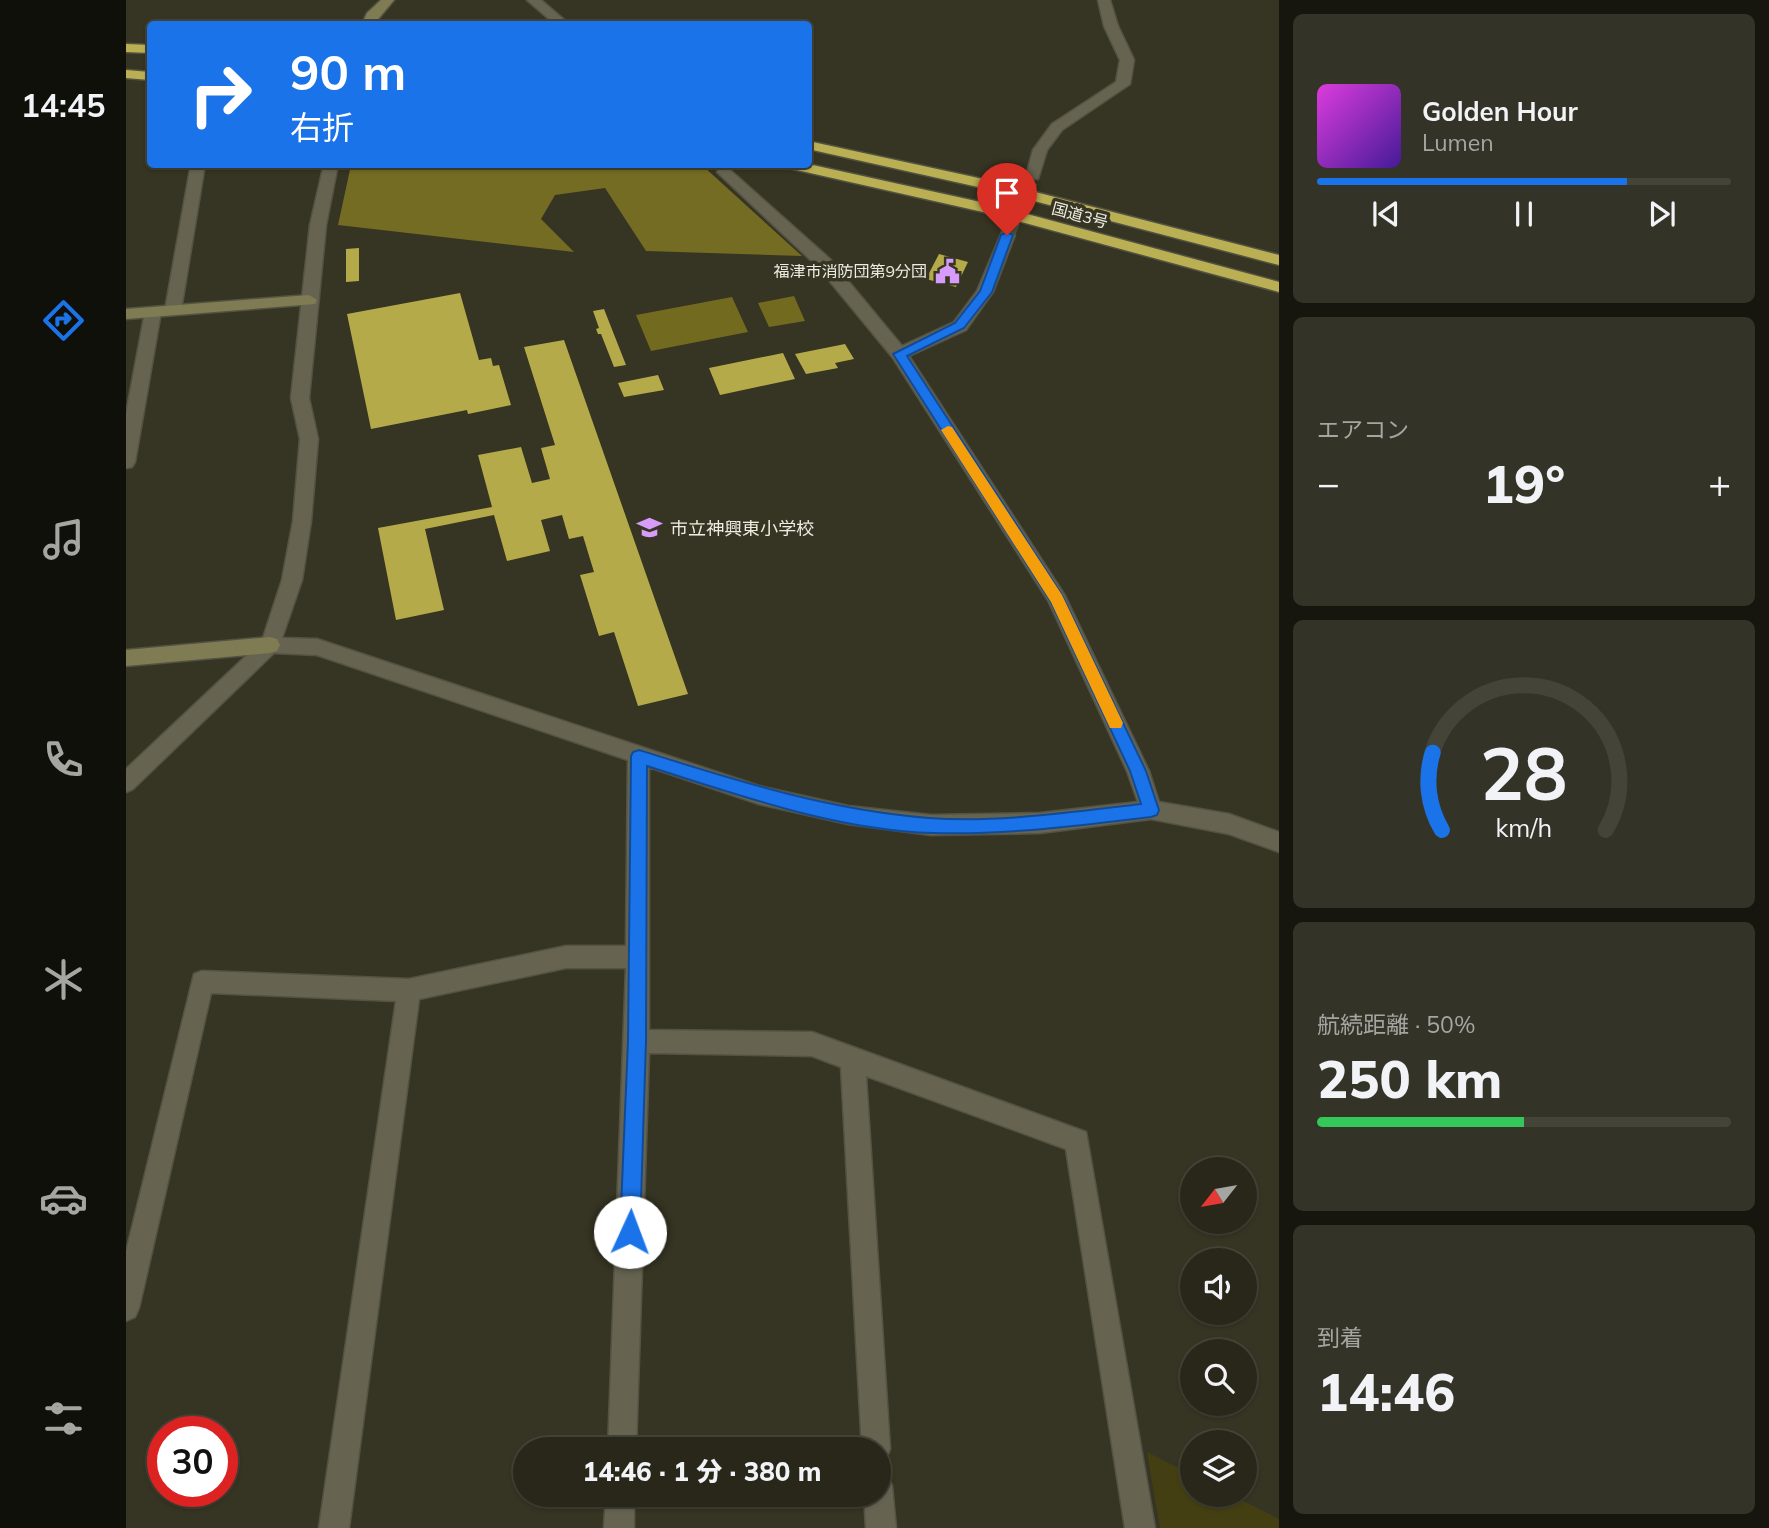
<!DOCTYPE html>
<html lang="ja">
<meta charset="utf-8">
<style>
body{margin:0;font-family:Mulish,"Noto Sans JP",sans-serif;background:#343327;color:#f1f3f6;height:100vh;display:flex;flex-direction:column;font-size:26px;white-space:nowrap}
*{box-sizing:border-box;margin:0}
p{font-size:23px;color:#a5a5a2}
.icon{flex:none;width:38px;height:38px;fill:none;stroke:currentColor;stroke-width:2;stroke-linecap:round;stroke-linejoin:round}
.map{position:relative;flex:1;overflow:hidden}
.details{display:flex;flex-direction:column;gap:14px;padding:14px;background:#16150e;width:490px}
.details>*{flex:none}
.top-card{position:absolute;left:21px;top:21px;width:665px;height:147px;border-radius:7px;box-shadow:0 2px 5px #0004,0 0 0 2px #444439;background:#1a73e8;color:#fff;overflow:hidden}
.needle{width:46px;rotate:239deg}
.fabs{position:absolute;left:1054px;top:1157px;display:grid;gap:14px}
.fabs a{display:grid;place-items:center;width:77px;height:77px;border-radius:50%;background:#28271a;box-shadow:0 2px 5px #0004,0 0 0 2px #444439;font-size:35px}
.speed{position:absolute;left:21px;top:1416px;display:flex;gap:14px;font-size:35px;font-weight:700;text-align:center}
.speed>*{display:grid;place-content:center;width:91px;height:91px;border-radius:50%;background:#28271a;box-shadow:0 2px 5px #0004,0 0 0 2px #444439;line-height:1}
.speed .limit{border:10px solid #d22;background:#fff;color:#111}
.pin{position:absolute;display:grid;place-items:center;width:60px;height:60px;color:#fff;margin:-72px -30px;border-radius:50% 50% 50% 0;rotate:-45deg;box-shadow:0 0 7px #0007}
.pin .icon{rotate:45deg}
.me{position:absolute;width:77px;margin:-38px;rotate:2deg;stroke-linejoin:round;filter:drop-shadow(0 0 5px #0008)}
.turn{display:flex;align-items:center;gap:24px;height:147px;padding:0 28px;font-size:32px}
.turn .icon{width:91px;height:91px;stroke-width:2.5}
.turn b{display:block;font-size:49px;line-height:60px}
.big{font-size:52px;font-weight:800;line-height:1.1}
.details .card{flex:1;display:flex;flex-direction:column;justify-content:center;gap:10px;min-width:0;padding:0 24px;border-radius:10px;background:#343327}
.details .dial{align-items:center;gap:0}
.dial svg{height:182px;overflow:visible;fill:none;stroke:#444439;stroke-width:7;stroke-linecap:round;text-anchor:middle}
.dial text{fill:#f1f3f6;stroke:none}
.song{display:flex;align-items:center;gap:21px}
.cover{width:84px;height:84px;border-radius:10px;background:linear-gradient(135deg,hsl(300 70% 55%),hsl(260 70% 35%))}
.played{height:7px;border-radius:4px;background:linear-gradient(90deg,#1a73e8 75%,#444439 75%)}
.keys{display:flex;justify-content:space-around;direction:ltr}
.heat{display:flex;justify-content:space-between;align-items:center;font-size:38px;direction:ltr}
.charge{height:10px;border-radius:5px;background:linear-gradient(90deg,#34c759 50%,#444439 0)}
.trip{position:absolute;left:387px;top:1437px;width:378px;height:70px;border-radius:35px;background:#28271a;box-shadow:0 2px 5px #0004,0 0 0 2px #444439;font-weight:800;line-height:70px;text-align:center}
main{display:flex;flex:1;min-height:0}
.menu{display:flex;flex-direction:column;width:126px;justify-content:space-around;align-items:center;background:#10100a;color:#a5a5a2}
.menu .icon{width:49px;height:49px}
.menu .current{color:#1a73e8}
.menu b{font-size:32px;color:#f1f3f6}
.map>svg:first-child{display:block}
.green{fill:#443f13}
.forest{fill:#746c22}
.water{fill:#726a1f}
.building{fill:#b5aa4a}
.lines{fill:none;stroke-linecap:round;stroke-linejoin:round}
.street-tunnel{stroke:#51503f;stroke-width:15;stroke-dasharray:15 7;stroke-linecap:butt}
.street-casing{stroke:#535243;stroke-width:3}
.secondary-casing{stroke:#535243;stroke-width:3}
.highway-casing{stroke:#535243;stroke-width:3}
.street{fill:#666451;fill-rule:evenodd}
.secondary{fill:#7f7b52;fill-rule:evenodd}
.highway{fill:#bab053;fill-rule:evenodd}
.route{fill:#1a73e8;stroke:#114b97;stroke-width:2}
.slow{fill:#f59e0b}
.labels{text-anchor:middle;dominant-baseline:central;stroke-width:7;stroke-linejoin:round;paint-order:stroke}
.far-street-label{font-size:16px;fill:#edece1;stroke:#363422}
.far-poi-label{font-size:16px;fill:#edece1;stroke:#363422;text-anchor:end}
.poi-label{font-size:18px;fill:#edece1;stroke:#363422;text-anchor:start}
</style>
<main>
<nav class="menu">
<b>14:45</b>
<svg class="icon current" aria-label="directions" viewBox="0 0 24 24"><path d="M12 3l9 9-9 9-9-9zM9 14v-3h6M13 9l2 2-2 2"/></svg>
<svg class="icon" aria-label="music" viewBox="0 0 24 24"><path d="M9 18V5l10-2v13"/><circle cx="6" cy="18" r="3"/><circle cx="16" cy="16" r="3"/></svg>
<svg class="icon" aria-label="phone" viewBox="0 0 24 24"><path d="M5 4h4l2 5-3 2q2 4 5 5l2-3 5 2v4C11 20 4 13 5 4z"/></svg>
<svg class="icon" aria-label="climate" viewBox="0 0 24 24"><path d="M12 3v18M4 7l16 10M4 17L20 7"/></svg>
<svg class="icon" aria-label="car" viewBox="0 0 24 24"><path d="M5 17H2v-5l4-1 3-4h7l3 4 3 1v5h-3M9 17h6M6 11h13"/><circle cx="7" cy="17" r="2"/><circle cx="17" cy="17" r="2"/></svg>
<svg class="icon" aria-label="filters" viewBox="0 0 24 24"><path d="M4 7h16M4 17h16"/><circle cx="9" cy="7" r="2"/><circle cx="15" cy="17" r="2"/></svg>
</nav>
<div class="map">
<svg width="1153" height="1528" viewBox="0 0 1153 1528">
<rect width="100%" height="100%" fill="#363422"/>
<path class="green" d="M 1021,1452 L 1066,1475 L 1066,1494 L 1105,1495 L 1153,1519 L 1153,1528 L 1034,1528 Z"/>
<path class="forest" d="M 225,165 L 577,166 L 676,256 L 520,251 L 479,188 L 429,195 L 415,219 L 448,252 L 212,225 Z"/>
<path class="water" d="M 668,296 L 679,321 L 643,327 L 632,303 Z
M 606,297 L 622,332 L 525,351 L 510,315 Z"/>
<path class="building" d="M 233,248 L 233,281 L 220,282 L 220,249 Z
M 813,254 L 842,262 L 830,287 L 800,279 Z
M 334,293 L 353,360 L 365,358 L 367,366 L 373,365 L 385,405 L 342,414 L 341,410 L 245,429 L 221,314 Z
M 478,309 L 500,365 L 488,367 L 475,334 L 472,334 L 470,329 L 473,328 L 467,311 Z
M 438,340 L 562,694 L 512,706 L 488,632 L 473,636 L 454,575 L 468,572 L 457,536 L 443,539 L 436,515 L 415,520 L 424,551 L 381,561 L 368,515 L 299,529 L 318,610 L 270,620 L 252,528 L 366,507 L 352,455 L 395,447 L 406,483 L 424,479 L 415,448 L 429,445 L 398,347 Z
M 719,344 L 728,359 L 709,363 L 712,368 L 680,374 L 669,354 Z
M 657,353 L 669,379 L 594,395 L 583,368 Z
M 532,375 L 538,390 L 498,397 L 492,383 Z"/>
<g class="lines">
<path class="street-tunnel" d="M 881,235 L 907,176"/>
<defs>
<path id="street" d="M 401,0 L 415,0 L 443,24 L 429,24 Z
M 972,0 L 984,0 L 992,26 L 1008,60 L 1004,84 L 936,130 L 921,150 L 912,179 L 902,179 L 900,176 L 907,150 L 926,124 L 990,82 L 994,60 L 978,26 Z
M 65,164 L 79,164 L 55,310 L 47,315 L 39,310 Z
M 198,164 L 212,164 L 200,225 L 183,398 L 192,439 L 185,521 L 176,580 L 156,638 L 191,639 L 633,786 L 722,806 L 805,815 L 914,813 L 1012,802 L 1001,771 L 923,602 L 767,358 L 692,267 L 591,172 L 593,169 L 603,169 L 704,259 L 776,346 L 828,322 L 851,291 L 876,232 L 881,230 L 889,235 L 867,292 L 840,330 L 783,356 L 938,594 L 1023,771 L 1033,802 L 1103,814 L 1153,832 L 1153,852 L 1103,834 L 1025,819 L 914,833 L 805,835 L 722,824 L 633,804 L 523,767 L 523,1030 L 686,1032 L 960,1132 L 1029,1528 L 999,1528 L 940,1149 L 740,1076 L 764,1449 L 760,1459 L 752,1462 L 752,1449 L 736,1449 L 715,1067 L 686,1056 L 523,1053 L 510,1449 L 482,1449 L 500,968 L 440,968 L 293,999 L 223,1528 L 193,1528 L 270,1001 L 85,993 L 13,1308 L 9,1317 L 0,1321 L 0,1252 L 68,974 L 76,971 L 283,979 L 440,946 L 500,946 L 502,760 L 191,655 L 148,653 L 7,789 L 0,792 L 0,769 L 136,641 L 156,580 L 167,521 L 174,439 L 165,398 L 184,225 Z
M 27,307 L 35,312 L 9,462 L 6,467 L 0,468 L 0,414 L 19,312 Z
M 752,1472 L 762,1476 L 766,1486 L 770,1528 L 740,1528 L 738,1494 L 752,1494 Z
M 480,1494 L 508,1494 L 508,1528 L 478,1528 Z"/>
<path id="secondary" d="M 255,0 L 268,0 L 248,24 L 236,24 L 241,13 Z
M 183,295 L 191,300 L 189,304 L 0,319 L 0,309 Z
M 144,637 L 151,639 L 154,645 L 151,651 L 144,653 L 0,666 L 0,650 Z"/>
<path id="highway" d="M 0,44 L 24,45 L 24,53 L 0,52 Z
M 0,70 L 24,72 L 24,80 L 0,78 Z
M 682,141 L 871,182 L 1153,255 L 1153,265 L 870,191 L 682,149 Z
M 655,164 L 682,164 L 868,205 L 1153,282 L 1153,292 L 866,214 L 662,168 Z"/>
</defs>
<use href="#street" class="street-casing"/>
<use href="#secondary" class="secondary-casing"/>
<use href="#highway" class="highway-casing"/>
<use href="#street" class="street"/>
<use href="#secondary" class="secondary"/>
<use href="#highway" class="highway"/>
</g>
<path class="route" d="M 881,232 L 887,235 L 866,292 L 838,328 L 781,356 L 936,595 L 1020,771 L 1033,810 L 1031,815 L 1025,817 C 952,826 880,835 807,833 C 709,830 613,795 521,766 L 520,1041 L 514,1232 L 511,1239 L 504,1241 L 497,1239 L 494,1232 L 502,1041 L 505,756 L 507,752 L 513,750 C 608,780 702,810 803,818 C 872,823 946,812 1015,804 L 1004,771 L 925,602 L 767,354 L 829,323 L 854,291 L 875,235 Z"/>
<path class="slow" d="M 822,426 L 826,427 L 936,595 L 997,723 L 995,728 L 984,728 L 925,602 L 815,430 Z"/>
<defs>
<symbol id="civic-bare" viewBox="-9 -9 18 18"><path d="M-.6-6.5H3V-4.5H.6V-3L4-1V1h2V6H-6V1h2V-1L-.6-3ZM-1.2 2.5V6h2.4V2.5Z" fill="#d79bf9" stroke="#363422" stroke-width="2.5" paint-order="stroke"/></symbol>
<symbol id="school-bare" viewBox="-9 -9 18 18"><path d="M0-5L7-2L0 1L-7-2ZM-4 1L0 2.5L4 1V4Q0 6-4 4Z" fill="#d79bf9" stroke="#363422" stroke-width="2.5" paint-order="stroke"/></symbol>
</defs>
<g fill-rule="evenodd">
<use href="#civic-bare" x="804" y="254" width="35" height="35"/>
<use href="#school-bare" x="506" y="510" width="35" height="35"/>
</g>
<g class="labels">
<g class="far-street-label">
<text transform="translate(954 215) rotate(15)">国道3号</text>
</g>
<g class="far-poi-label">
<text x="801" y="271">福津市消防団第9分団</text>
</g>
<g class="poi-label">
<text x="544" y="528">市立神興東小学校</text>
</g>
</g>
</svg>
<div class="fabs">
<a><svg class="needle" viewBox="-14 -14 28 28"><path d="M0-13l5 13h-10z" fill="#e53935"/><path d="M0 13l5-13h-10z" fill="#a5a5a2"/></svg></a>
<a><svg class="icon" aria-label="sound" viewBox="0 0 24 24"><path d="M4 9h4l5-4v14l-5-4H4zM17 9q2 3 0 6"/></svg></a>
<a><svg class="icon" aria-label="search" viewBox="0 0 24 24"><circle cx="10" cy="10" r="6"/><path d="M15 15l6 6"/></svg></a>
<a><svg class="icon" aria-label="layers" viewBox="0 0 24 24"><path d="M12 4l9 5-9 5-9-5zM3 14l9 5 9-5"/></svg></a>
</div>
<div class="speed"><div class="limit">30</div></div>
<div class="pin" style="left:881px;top:235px;background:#d93025"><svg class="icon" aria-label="arrive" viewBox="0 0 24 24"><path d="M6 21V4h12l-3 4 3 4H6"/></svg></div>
<svg class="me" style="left:504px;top:1232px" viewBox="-20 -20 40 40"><circle r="19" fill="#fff"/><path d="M0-13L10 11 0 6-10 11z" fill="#1a73e8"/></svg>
<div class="trip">14:46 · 1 分 · 380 m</div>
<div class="top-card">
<div class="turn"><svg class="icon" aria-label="right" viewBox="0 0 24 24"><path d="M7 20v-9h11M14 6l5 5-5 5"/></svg><div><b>90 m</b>右折</div></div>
</div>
</div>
<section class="details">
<div class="card">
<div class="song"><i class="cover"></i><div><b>Golden Hour</b><p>Lumen</p></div></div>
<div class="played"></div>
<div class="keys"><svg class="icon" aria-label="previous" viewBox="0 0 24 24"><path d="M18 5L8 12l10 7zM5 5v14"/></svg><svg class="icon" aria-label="pause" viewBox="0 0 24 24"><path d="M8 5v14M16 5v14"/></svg><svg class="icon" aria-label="next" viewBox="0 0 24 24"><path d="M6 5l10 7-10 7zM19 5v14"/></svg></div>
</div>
<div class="card"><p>エアコン</p>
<div class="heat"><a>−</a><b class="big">19°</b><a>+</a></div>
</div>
<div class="card dial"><svg viewBox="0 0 100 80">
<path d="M14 69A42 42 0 1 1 86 69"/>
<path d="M14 69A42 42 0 0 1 10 35" stroke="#1a73e8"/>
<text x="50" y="56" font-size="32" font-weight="700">28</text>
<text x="50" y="72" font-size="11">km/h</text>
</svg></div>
<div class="card"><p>航続距離 · 50%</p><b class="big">250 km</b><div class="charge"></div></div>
<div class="card"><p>到着</p><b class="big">14:46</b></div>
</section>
</main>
